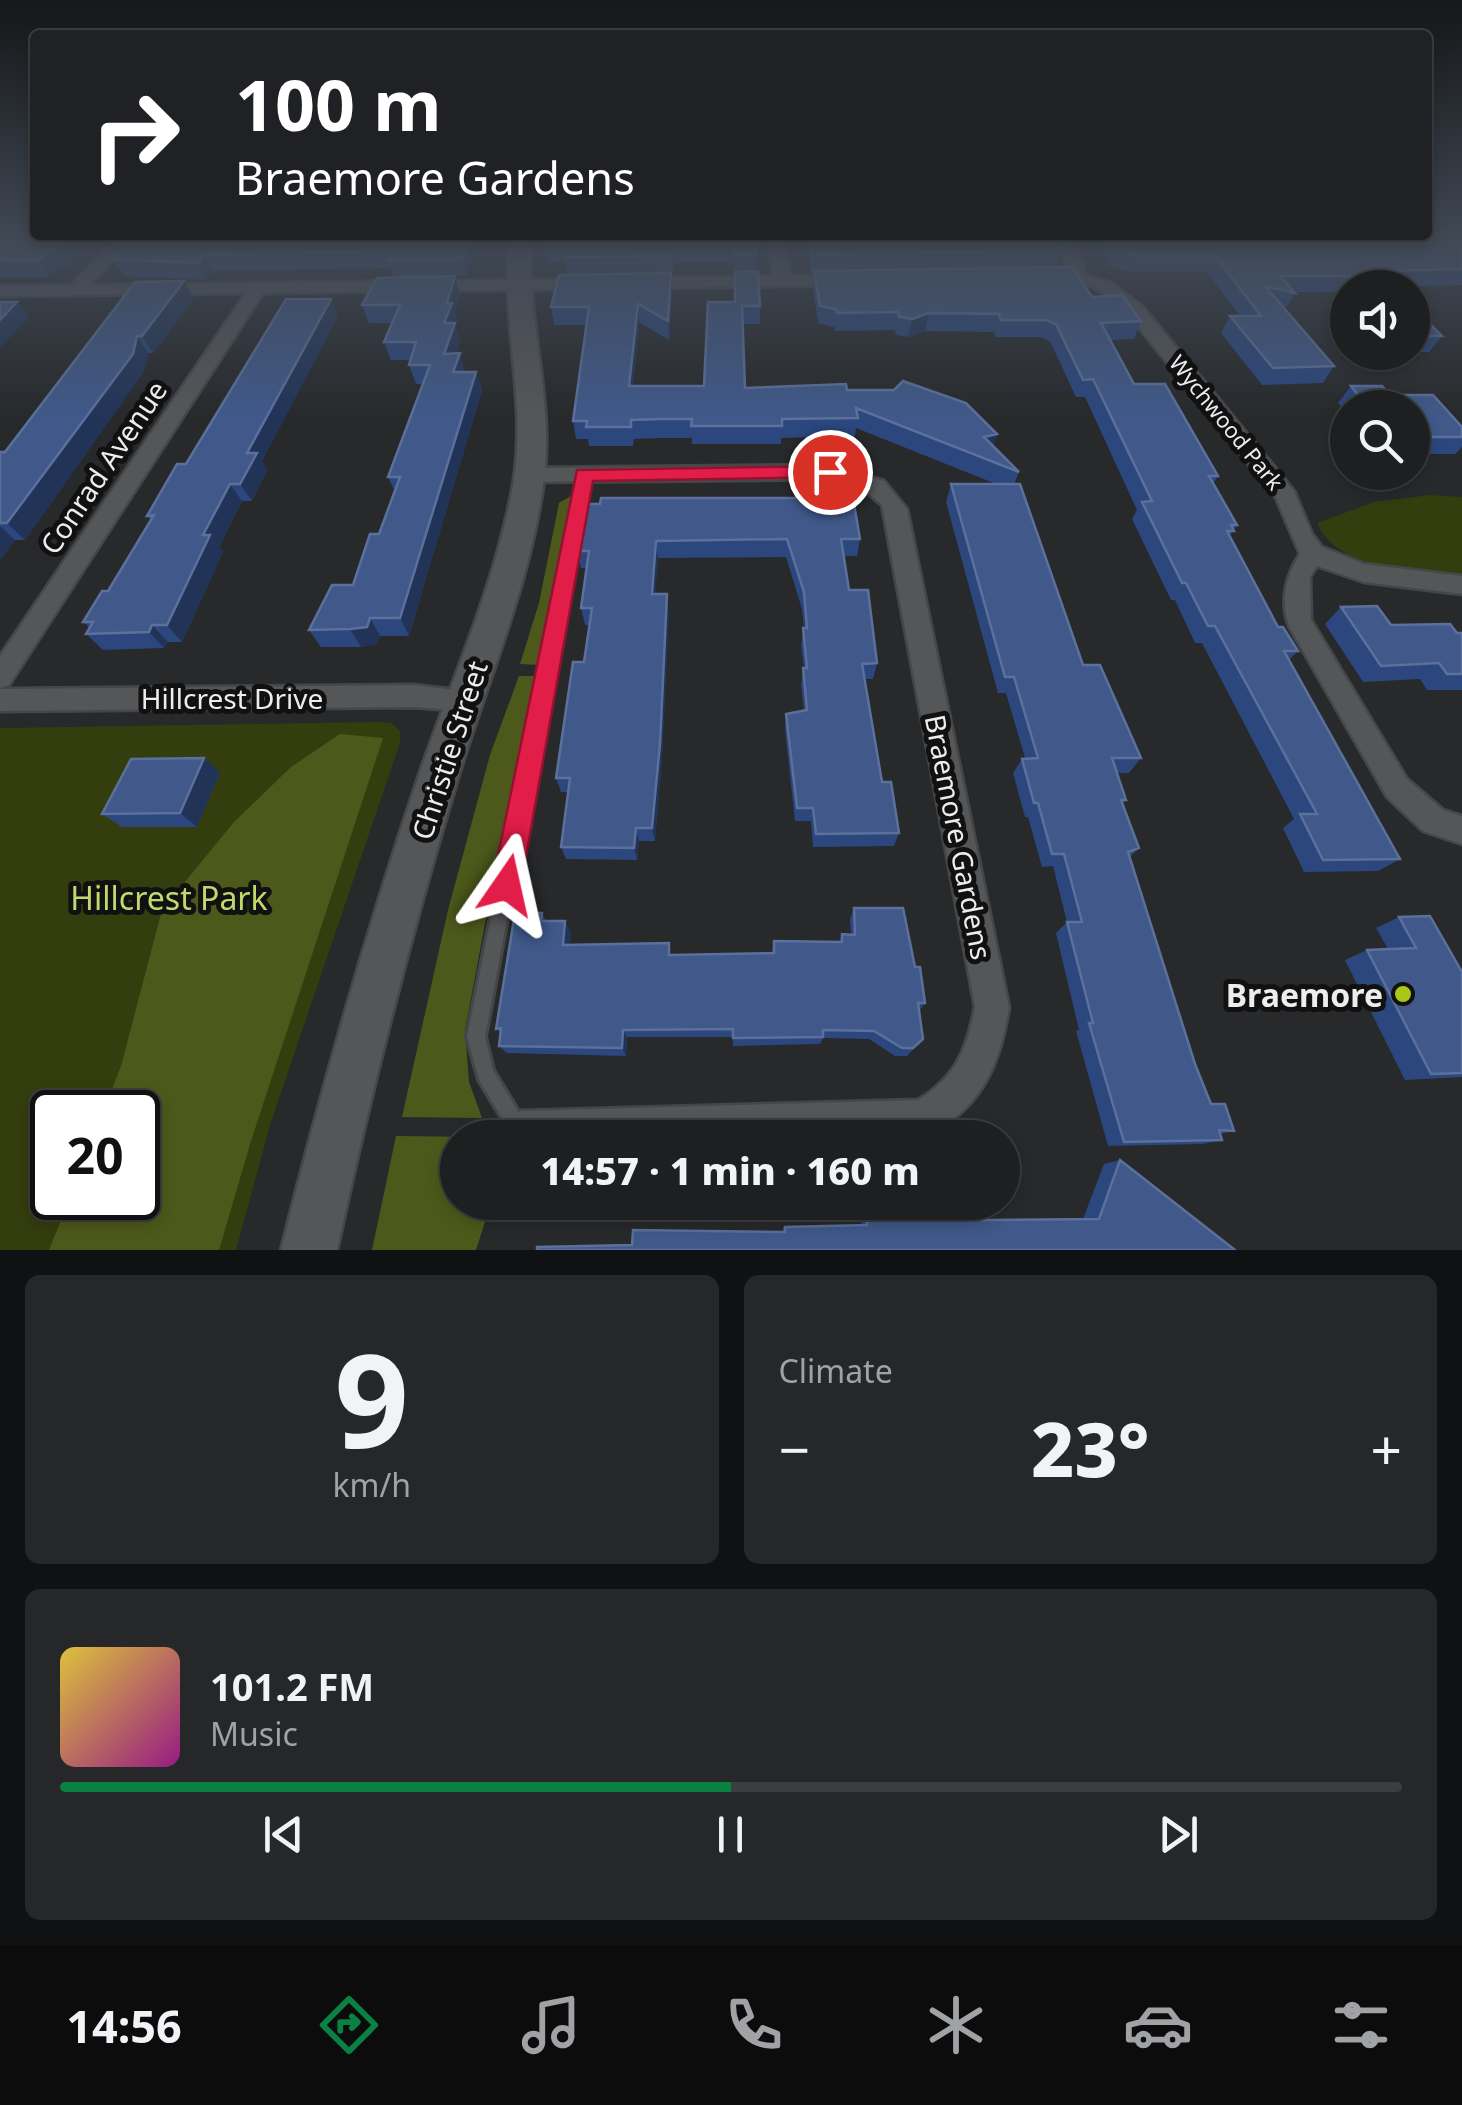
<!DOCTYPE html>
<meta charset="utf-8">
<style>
body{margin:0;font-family:"Noto Sans",sans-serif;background:#252729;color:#f1f3f6;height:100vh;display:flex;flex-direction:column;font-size:38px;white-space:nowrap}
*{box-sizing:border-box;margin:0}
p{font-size:32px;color:#a0a2a5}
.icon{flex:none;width:55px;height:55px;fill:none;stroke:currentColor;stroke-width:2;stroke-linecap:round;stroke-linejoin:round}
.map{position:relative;height:1250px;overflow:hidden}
.panel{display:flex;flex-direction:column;gap:25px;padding:25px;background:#101112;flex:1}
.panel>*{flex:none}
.top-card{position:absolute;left:30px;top:30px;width:1402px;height:210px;border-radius:10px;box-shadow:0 5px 15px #0003,0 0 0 2px #3b3d3e;background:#202124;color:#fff;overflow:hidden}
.buttons{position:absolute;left:1330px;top:270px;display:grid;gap:20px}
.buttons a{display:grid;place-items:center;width:100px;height:100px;border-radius:50%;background:#1d1f20;box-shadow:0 5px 15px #0003,0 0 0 2px #3b3d3e;font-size:50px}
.speed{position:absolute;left:30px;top:1090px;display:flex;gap:20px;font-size:50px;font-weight:700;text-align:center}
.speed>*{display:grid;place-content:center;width:130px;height:130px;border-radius:50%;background:#1d1f20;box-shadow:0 5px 15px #0003,0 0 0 2px #3b3d3e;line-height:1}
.speed .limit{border:5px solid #111;border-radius:15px;background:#fff;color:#111}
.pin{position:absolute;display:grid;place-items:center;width:85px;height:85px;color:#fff;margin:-42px;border:5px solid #fff;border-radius:50%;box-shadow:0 2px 10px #0007}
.me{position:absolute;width:110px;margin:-55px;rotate:11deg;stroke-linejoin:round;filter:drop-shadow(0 0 8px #0008)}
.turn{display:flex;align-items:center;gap:35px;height:210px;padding:0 40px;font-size:45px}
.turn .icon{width:130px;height:130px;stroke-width:2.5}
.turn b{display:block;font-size:70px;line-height:85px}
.big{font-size:75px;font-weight:800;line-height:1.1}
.panel .card{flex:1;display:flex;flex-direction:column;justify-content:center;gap:15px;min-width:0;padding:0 35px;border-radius:15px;background:#252729}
.panel .dial{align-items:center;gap:0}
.dial b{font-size:130px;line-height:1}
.song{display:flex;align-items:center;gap:30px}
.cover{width:120px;height:120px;border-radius:15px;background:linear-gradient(135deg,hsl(50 70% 55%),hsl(310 70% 35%))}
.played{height:10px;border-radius:5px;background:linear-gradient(90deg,#0b8043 50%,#3b3d3e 50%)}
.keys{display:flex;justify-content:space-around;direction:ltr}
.heat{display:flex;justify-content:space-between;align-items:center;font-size:55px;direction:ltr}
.panel .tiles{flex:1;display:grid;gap:25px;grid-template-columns:1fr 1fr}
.card:last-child{grid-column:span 2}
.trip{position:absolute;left:440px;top:1120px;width:580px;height:100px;border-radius:50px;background:#1d1f20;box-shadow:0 5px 15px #0003,0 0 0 2px #3b3d3e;font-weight:800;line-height:100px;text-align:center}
.tab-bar{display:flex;height:160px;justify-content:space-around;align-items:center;background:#0c0c0d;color:#a0a2a5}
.tab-bar .icon{width:70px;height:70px}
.tab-bar .on{color:#0b8043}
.tab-bar b{font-size:45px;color:#f1f3f6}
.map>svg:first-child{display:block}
.green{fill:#343d0d;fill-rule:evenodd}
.forest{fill:#4d591b}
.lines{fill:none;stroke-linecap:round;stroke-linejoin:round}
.lane-casing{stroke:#454648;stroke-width:6}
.street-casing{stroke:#454648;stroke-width:5}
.secondary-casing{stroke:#454648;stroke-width:5}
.lane{fill:#555658;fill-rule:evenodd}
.street{fill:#555658;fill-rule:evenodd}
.secondary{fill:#555658;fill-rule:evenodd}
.wall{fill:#2b477e;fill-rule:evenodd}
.shaded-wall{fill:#213458}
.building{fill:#40598a;stroke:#5b709a;stroke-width:2.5}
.route{fill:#e11d48;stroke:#92132f;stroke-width:2.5}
.poi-dot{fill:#aac717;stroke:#111112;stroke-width:4}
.labels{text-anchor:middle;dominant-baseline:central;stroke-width:10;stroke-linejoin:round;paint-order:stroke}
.far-street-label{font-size:22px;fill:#ecedee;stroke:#111112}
.street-label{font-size:28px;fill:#ecedee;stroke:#111112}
.near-park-label{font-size:32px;fill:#c1d96c;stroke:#111112}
.near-poi-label{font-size:32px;font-weight:bold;fill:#ecedee;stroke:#111112;text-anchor:end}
</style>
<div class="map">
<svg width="1462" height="1250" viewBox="0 0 1462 1250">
<rect width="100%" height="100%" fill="#27292b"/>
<path class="green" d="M 1430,495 L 1462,497 L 1462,574 C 1415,570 1340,573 1317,523 L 1374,502 Z
M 378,722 L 391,723 L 400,731 L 400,743 L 271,1122 L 236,1250 L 0,1250 L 0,728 ZM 52,1112 L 138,1112 L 138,1198 L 52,1198 Z"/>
<path class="forest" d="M 571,496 L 539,665 L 520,664 L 539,603 L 559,503 Z
M 519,676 L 541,676 L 496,865 L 465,1030 L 469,1082 L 482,1118 L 402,1117 L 448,910 L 490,755 Z
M 340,734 L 383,738 L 251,1141 L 219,1250 L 49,1250 L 70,1198 L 138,1198 L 138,1112 L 103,1112 L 121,1066 L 162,910 L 234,822 L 291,767 Z
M 396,1136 L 478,1137 L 458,1138 L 458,1202 L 491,1203 L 476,1250 L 372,1250 Z"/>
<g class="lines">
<defs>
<path id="lane" d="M 584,471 L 589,475 L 485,1037 L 493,1070 L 527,1126 L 525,1133 L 518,1135 L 511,1133 L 479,1080 L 467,1037 L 579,475 Z"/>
<path id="street" d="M 111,244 L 127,244 L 90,285 L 588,279 L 596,284 L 588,289 L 263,293 L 9,685 L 0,688 L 0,656 L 246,293 L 0,296 L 0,286 L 71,285 Z
M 769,244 L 785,244 L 790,276 L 848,275 L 856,280 L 848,285 L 638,288 L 630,283 L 638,278 L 773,276 Z
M 1057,244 L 1073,244 L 1084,267 L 1082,274 L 1112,283 L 1143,307 L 1294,491 L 1312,534 L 1322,547 L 1364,564 L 1462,576 L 1462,594 L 1364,582 L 1317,566 L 1310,577 L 1311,620 L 1407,779 L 1443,810 L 1462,816 L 1462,844 L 1423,831 L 1387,797 L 1290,628 C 1279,603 1286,575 1300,554 L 1276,498 L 1120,304 L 1091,286 L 1042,283 L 1042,275 L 1065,273 L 1068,267 Z
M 831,465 L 884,481 L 907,509 L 1009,1007 C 1000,1066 980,1112 922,1137 L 505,1138 L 502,1130 L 508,1117 L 521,1111 L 918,1100 C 956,1077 967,1049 975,1007 L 882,505 L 861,487 L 831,479 L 529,482 L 518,475 L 529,468 Z
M 414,685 L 472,692 L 476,700 L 472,708 L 463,711 L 414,707 L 0,711 L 0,689 Z"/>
<path id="secondary" d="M 509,244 L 531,244 C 527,323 554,400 544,479 C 531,582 488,679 458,778 C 411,934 371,1091 337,1250 L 281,1250 C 321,1090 366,932 419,775 C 452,678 497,582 514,479 C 526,401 502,322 509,244 Z"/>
</defs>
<use href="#lane" class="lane-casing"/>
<use href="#street" class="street-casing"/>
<use href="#secondary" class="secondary-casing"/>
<use href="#lane" class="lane"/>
<use href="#street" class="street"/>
<use href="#secondary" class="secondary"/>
</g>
<path class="wall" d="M 0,244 L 64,268 L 50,277 L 0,277 Z
M 477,244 L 466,276 L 455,276 L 460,294 L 455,312 L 457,321 L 455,326 L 460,341 L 456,353 L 465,372 L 476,372 L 482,390 L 409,636 L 380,636 L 377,644 L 361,647 L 321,647 L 309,630 L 353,585 L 379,534 L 395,492 L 388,477 L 423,384 L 416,384 L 409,365 L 410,360 L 391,360 L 384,342 L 392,323 L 369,323 L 362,305 L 394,277 L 390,268 L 213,271 L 207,280 L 124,276 L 113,259 Z
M 544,244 L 755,244 L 756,271 L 760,306 L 760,324 L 743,324 L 745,388 L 847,390 L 997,434 L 993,446 L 1019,472 L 1014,484 L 1083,665 L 1141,758 L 1129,773 L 1117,773 L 1126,800 L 1122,804 L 1139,848 L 1130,857 L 1195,1064 L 1211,1104 L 1234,1131 L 1220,1134 L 1222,1140 L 1203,1144 L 1108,1146 L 1076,1031 L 1079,1030 L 1056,933 L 1067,922 L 1053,866 L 1042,867 L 1028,817 L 1025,817 L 1013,773 L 1022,759 L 1025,758 L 1006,693 L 998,693 L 946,502 L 951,484 L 996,484 L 856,428 L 855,436 L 781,438 L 781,444 L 692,444 L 692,438 L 662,438 L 634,439 L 633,446 L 589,446 L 588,439 L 576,439 L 573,421 L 586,325 L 554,325 L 551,307 L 567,275 L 565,262 L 547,262 ZM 674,262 L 734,262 L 735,302 L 704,386 L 633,386 L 639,322 L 669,340 L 672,291 L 671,274 L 673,274 Z
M 807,244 L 1059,244 L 1062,250 L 1056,266 L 1092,297 L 1141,321 L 1134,339 L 1110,340 L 1134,384 L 1218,476 L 1213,484 L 1237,525 L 1230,536 L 1278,627 L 1298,651 L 1289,660 L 1400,859 L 1378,871 L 1304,872 L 1283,828 L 1294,819 L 1202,643 L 1195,643 L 1175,600 L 1171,600 L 1132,519 L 1137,510 L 1085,397 L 1076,397 L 1050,341 L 1040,337 L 996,337 L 994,332 L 925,331 L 908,337 L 896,335 L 895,330 L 835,331 L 834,327 L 818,323 L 813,288 L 814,272 L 811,272 Z
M 1097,244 L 1462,244 L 1462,285 L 1348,288 L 1348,301 L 1339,292 L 1294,292 L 1295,293 L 1285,309 L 1334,366 L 1323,383 L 1262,385 L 1221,333 L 1230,316 L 1240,316 L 1207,272 L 1132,272 L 1112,268 Z
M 135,282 L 194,298 L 153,353 L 148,353 L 144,371 L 25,540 L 15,540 L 0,560 L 0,452 L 5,452 Z
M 331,299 L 338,316 L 262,461 L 267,470 L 252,501 L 242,501 L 219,547 L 223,552 L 182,642 L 168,642 L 164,648 L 103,650 L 86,634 L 90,628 L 83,622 L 108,591 L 151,521 L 147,516 L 186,464 Z
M 1412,306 L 1442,336 L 1429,352 L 1412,352 Z
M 1351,386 L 1382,386 L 1390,395 L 1433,395 L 1462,427 L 1462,447 L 1455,454 L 1412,454 L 1412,408 L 1348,408 L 1348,415 L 1338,403 Z
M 584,504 L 860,539 L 857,556 L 844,556 L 849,590 L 877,663 L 873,679 L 864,679 L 882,782 L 899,833 L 894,846 L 813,847 L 811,821 L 795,821 L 785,729 L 786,714 L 804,711 L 801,684 L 804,668 L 801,645 L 804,628 L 802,609 L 786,557 L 658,558 L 655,594 L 669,611 L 662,758 L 655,841 L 639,841 L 637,860 L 566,859 L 561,847 L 568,792 L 561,792 L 556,778 L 584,662 L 590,625 L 585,625 L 581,608 L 587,568 L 581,568 L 577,551 Z
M 1341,607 L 1391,625 L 1462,633 L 1462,690 L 1427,690 L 1420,679 L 1363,682 L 1325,624 Z
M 204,758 L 220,773 L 197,827 L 122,827 L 102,814 Z
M 854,908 L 915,967 L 925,1003 L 919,1011 L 923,1039 L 907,1056 L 895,1056 L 869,1039 L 823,1038 L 820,1044 L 733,1046 L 733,1037 L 627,1037 L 626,1056 L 507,1053 L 499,1046 L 500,1032 L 496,1029 L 542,913 L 546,921 L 571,932 L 570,944 L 671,955 L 772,953 L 774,941 L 839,942 L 842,934 L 851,934 L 850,919 Z
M 1399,917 L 1462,972 L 1462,1077 L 1405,1080 L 1345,960 L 1367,950 L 1388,949 L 1376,928 Z
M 1120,1160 L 1235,1250 L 632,1245 L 783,1232 L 783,1228 L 785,1227 L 861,1225 L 861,1219 L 866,1217 L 936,1219 L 935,1215 L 944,1213 L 982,1220 L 1083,1219 L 1104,1164 Z"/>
<path class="shaded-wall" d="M 60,244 L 87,244 L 64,268 L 50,277 L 38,260 Z
M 467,244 L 477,244 L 466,276 L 462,259 Z
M 204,255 L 213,271 L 207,280 L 198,263 Z
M 671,273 L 672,291 L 669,340 L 668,321 Z
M 455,276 L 460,294 L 455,312 L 457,321 L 455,326 L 460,341 L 450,372 L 444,354 L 444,323 L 447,303 Z
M 184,281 L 194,298 L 153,353 L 142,336 Z
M 331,299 L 338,316 L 262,461 L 267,470 L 252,501 L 240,484 L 247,453 Z
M 17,302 L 29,317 L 0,348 L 0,320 Z
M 638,304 L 639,322 L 631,404 L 629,386 Z
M 929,313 L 925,331 L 908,337 L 912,319 Z
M 137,336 L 148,353 L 144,371 L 25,540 L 7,523 Z
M 460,353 L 465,372 L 453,372 Z
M 476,372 L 482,390 L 409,636 L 400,618 Z
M 997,434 L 991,452 L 984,437 Z
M 230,484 L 242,501 L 219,547 L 223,552 L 182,642 L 167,625 L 203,535 Z
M 0,526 L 15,540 L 0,560 Z
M 656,541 L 658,558 L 654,611 L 652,594 Z
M 667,594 L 669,611 L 662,758 L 655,841 L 652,828 Z
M 370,618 L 380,636 L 377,644 L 361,647 L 350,629 Z
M 152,625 L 168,642 L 164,648 L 149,632 Z
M 204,758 L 220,773 L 197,827 L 180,813 Z
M 636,828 L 639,841 L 637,860 L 634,848 Z
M 565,921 L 571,932 L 569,955 L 563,945 Z
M 623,1030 L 627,1037 L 626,1056 L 622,1048 Z"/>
<path class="building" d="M 0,244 L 60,244 L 52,251 L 38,260 L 0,260 Z
M 127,244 L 467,244 L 462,259 L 388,260 L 393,251 L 204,255 L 198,263 L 113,259 Z
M 544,244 L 755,244 L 756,255 L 735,255 L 735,244 L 673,245 L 672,256 L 564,257 L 567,244 Z
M 810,244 L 1059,244 L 1062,250 L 812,255 Z
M 1113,244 L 1462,244 L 1462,269 L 1377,271 L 1394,288 L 1360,288 L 1349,276 L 1280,276 L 1295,293 L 1265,286 L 1334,366 L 1273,368 L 1230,316 L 1261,316 L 1215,256 L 1139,256 L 1119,252 Z
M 1072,267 L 1092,297 L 1122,295 L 1141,321 L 1101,323 L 1134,384 L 1165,384 L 1218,476 L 1209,476 L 1237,525 L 1231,525 L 1234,531 L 1227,531 L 1278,627 L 1283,627 L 1298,651 L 1284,651 L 1400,859 L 1323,860 L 1300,814 L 1317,814 L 1215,626 L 1208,626 L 1186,583 L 1182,583 L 1142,502 L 1152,501 L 1093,379 L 1083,380 L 1056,324 L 1046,320 L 1001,320 L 999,314 L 929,313 L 912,319 L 899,317 L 898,312 L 837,313 L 836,309 L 820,306 L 814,271 Z
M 758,271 L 760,306 L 742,306 L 745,388 L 846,384 L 847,390 L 894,390 L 903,381 L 966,403 L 997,434 L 984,437 L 1019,472 L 856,408 L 858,418 L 782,419 L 782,426 L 691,426 L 692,419 L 660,419 L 631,420 L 631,427 L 586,427 L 587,421 L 573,421 L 589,307 L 551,307 L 559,275 L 671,273 L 668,321 L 638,304 L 629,386 L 704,386 L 708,302 L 735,302 L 735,272 Z
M 455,276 L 447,303 L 452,303 L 444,323 L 455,323 L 444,354 L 460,353 L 453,372 L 476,372 L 400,618 L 370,618 L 367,627 L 350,629 L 309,630 L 332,585 L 353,585 L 370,534 L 379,534 L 400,477 L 388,477 L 430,365 L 409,365 L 416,342 L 384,342 L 400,305 L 362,305 L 377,278 Z
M 184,281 L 142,336 L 137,336 L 133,354 L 7,523 L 0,523 L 0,452 L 5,452 L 135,282 Z
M 286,299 L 331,299 L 247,453 L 257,453 L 240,484 L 230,484 L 203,535 L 210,535 L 167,625 L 152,625 L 149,632 L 86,634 L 93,622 L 83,622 L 102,591 L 108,591 L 154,515 L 147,516 L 177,464 L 186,464 Z
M 0,302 L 17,302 L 0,320 Z
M 1412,306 L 1442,336 L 1412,336 Z
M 1351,386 L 1382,386 L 1390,395 L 1433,395 L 1462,427 L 1462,437 L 1412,437 L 1412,408 L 1368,408 Z
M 951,484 L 1020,484 L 1083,665 L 1100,665 L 1141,758 L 1112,758 L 1126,800 L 1121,800 L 1139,848 L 1128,852 L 1195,1064 L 1211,1104 L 1225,1104 L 1234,1131 L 1219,1130 L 1222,1140 L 1124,1142 L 1089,1023 L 1093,1023 L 1067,922 L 1082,922 L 1064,854 L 1052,854 L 1038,803 L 1034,803 L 1022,759 L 1038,758 L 1014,677 L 1005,677 Z
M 601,498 L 853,498 L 860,539 L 841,539 L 849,590 L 868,590 L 877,663 L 862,664 L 882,782 L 891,782 L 899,833 L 816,834 L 813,808 L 797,808 L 786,714 L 807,710 L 803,668 L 807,668 L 803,628 L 807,628 L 804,592 L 787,539 L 656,541 L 652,594 L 667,594 L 660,744 L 652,828 L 636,828 L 634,848 L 561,847 L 570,778 L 556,778 L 573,662 L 584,662 L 592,608 L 581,608 L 589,551 L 577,551 L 584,504 L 600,504 Z
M 1377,606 L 1391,625 L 1450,624 L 1457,633 L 1462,633 L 1462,674 L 1447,674 L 1439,663 L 1381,666 L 1341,607 Z
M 204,758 L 180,813 L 102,814 L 131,759 Z
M 854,908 L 903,908 L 915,967 L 920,967 L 925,1003 L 918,1003 L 923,1039 L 913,1048 L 902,1048 L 874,1031 L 823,1030 L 823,1037 L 733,1038 L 733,1029 L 623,1030 L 622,1048 L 499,1046 L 501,1028 L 496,1029 L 515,913 L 542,913 L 541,921 L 565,921 L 563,945 L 669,943 L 669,955 L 774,953 L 774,941 L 842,942 L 842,934 L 855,935 Z
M 1430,916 L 1462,972 L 1462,1073 L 1431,1074 L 1367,950 L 1416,948 L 1399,917 Z
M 1120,1160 L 1235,1250 L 537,1250 L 537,1247 L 632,1245 L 633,1230 L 785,1232 L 785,1227 L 867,1225 L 866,1217 L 945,1220 L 944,1213 L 981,1214 L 982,1220 L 1099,1219 Z"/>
<linearGradient id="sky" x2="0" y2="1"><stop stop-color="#151718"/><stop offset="0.58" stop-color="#414955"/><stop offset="1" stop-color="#414955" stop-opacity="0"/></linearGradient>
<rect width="1462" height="419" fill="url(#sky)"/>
<path class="route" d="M 830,466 L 840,472 L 837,477 L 593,481 L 521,885 L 517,895 L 507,899 L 497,895 L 492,885 L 577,470 Z"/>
<circle class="poi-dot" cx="1403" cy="994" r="10"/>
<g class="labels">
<g class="far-street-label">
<text transform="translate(1227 422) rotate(51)">Wychwood Park</text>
</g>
<g class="street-label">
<text transform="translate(103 467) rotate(-56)">Conrad Avenue</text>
<text x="232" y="698">Hillcrest Drive</text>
<text transform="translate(449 750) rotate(-72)">Christie Street</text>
<text transform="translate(959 837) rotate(79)">Braemore Gardens</text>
</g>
<g class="near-park-label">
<text x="169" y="897">Hillcrest Park</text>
</g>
<g class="near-poi-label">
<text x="1383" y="994">Braemore</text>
</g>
</g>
</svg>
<div class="buttons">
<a><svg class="icon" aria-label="sound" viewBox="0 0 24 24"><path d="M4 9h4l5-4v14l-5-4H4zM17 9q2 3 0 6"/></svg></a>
<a><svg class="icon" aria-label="search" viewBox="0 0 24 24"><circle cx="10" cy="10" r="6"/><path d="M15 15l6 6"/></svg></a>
</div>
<div class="speed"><div class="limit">20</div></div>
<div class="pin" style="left:830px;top:472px;background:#d93025"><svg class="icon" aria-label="arrive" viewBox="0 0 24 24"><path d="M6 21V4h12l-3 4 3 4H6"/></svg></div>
<svg class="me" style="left:507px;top:885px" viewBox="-20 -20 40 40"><path d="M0-17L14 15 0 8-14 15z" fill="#e11d48" stroke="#fff" stroke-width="4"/></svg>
<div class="trip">14:57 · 1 min · 160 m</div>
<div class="top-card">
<div class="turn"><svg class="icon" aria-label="right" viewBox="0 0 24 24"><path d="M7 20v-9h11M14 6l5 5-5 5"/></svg><div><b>100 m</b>Braemore Gardens</div></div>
</div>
</div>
<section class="panel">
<div class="tiles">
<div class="card dial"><b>9</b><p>km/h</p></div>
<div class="card"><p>Climate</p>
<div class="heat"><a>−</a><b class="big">23°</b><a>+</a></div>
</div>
<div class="card">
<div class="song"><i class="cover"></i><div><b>101.2 FM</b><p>Music</p></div></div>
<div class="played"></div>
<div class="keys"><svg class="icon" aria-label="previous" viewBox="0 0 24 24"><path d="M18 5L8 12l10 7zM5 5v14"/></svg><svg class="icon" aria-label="pause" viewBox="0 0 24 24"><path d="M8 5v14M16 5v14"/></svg><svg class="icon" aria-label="next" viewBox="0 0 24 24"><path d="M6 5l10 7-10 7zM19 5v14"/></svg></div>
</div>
</div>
</section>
<nav class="tab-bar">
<b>14:56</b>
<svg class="icon on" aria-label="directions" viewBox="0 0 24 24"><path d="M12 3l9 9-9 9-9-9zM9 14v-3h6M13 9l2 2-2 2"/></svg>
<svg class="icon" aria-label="music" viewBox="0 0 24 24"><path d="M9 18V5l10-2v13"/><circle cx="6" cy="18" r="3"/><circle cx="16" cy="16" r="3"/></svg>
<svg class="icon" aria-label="phone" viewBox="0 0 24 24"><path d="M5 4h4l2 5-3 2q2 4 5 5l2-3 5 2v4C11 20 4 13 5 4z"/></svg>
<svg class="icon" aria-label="climate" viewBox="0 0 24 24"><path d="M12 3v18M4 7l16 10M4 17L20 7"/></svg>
<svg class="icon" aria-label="car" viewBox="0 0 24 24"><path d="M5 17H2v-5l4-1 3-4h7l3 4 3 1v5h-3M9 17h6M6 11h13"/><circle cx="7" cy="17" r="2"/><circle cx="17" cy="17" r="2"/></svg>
<svg class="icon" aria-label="filters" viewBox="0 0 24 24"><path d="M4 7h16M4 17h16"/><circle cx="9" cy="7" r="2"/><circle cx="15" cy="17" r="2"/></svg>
</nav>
